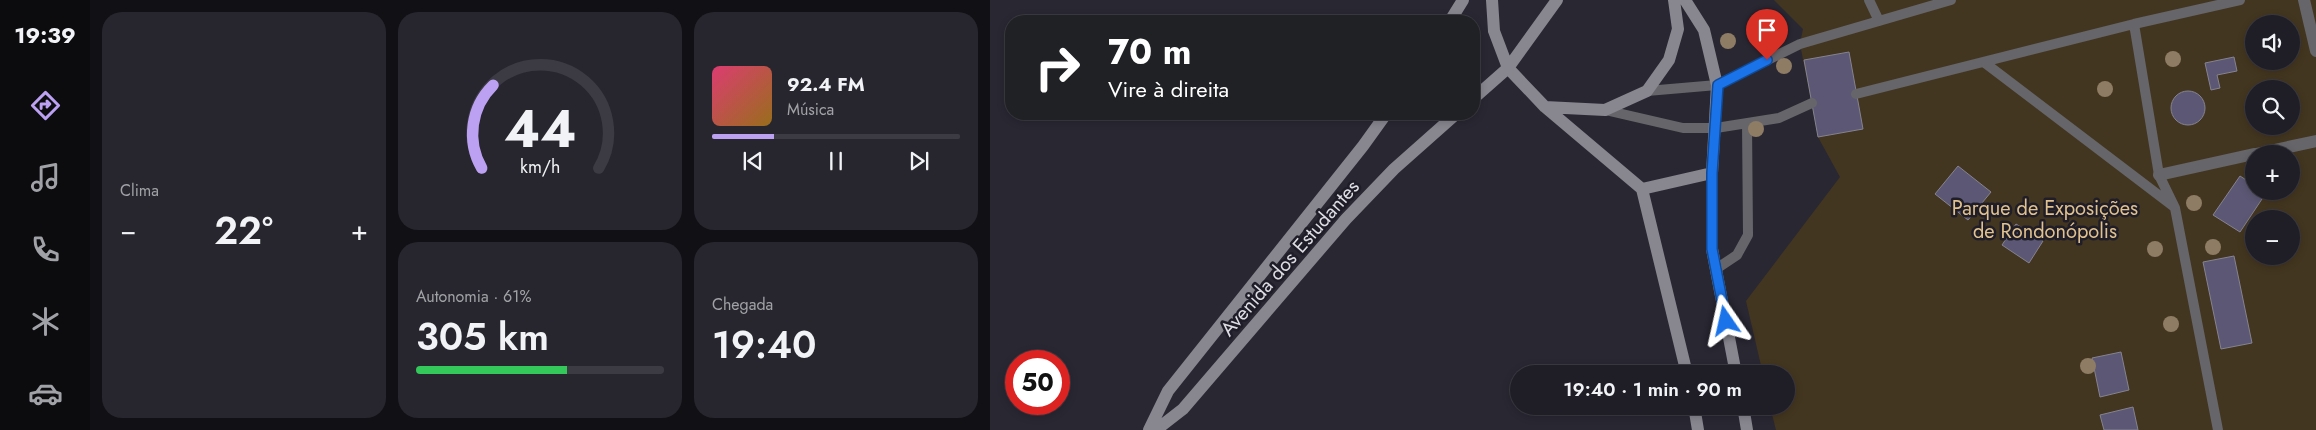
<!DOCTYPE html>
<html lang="pt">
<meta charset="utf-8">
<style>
body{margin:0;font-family:Jost,sans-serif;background:#27262e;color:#f1f3f6;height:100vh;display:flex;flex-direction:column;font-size:19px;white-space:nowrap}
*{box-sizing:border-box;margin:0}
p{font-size:16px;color:#a1a2a7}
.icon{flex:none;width:28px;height:28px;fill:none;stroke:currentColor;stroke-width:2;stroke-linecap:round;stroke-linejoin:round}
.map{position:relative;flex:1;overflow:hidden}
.drawer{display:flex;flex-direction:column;gap:12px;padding:12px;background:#111015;width:900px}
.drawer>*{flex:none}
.top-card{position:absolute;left:15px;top:15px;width:475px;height:105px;border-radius:20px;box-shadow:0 2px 8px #0003,0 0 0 1px #3c3b43;background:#202124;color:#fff;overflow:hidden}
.tools{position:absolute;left:1255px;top:15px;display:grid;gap:10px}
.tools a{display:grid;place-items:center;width:55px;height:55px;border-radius:50%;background:#1f1d26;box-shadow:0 2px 8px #0003,0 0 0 1px #3c3b43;font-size:25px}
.speed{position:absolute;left:15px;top:350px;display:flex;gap:10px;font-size:25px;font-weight:700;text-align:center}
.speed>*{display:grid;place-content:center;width:65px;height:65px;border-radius:50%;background:#1f1d26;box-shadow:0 2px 8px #0003,0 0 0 1px #3c3b43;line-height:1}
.speed .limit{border:8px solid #d22;background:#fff;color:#111}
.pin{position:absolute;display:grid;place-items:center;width:42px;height:42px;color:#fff;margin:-51px -21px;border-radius:50% 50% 50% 0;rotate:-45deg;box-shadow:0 0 5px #0007}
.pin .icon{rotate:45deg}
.me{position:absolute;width:55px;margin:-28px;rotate:349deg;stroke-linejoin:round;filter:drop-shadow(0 0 4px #0008)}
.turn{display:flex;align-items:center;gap:18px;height:105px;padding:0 20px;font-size:22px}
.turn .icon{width:65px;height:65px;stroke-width:2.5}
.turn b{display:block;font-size:35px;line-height:42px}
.big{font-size:38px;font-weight:600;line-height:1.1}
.drawer .tile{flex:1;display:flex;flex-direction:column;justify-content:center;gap:8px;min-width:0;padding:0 18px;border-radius:20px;background:#27262e}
.drawer .dial{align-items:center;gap:0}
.dial svg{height:130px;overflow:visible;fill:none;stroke:#3c3b43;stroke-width:7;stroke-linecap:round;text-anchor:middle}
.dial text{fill:#f1f3f6;stroke:none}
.song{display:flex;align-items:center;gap:15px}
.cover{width:60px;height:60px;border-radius:8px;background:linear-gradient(135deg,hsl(340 70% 55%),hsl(40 70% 35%))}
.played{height:5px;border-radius:2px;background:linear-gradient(90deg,#bca0f2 25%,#3c3b43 25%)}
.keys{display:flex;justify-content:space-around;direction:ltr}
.heat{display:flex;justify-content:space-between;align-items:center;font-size:28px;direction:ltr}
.charge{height:8px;border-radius:4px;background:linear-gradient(90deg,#34c759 61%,#3c3b43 0)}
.drawer .tiles{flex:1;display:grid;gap:12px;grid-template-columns:repeat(3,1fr)}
.tile:first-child{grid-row:span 2}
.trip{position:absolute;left:520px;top:365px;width:285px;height:50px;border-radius:25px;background:#1f1d26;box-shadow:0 2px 8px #0003,0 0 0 1px #3c3b43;font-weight:600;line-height:50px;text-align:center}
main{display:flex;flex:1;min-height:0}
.tab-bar{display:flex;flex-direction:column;width:90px;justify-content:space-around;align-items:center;background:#0c0c0f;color:#a1a2a7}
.tab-bar .icon{width:35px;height:35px}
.tab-bar .current{color:#bca0f2}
.tab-bar b{font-size:22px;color:#f1f3f6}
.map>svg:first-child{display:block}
.green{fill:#433620;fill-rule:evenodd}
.building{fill:#5c5774;stroke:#858390}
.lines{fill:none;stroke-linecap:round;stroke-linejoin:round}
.service{stroke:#65656a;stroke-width:10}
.pedestrian{stroke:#65656a;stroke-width:12}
.secondary{stroke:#88868f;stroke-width:12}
.tree{fill:#8e7c64}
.route-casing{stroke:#114b97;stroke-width:12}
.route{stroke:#1a73e8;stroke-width:9}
.labels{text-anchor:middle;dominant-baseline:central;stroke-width:5;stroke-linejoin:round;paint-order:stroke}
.park-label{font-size:20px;fill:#e1c18d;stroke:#1f1d28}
.street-label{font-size:20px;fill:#dddce3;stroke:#1f1d28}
</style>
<main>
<nav class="tab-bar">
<b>19:39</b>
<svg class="icon current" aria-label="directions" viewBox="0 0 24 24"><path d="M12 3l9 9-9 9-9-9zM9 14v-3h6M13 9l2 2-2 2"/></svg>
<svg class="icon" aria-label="music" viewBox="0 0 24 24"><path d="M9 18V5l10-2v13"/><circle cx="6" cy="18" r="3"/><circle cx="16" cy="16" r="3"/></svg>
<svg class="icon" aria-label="phone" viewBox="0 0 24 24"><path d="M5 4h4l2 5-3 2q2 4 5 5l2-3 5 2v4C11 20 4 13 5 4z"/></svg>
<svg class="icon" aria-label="climate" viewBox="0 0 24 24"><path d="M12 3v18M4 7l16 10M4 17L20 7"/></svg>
<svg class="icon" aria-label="car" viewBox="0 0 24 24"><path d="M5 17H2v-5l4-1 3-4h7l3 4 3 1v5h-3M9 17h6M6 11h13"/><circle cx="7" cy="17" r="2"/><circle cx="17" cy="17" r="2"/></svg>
</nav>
<section class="drawer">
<div class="tiles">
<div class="tile"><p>Clima</p>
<div class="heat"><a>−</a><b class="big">22°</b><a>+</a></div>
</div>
<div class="tile dial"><svg viewBox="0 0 100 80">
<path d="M14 69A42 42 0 1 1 86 69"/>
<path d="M14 69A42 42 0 0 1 21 18" stroke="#bca0f2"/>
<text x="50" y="56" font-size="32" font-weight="700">44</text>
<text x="50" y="72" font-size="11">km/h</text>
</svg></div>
<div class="tile">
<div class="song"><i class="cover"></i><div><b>92.4 FM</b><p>Música</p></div></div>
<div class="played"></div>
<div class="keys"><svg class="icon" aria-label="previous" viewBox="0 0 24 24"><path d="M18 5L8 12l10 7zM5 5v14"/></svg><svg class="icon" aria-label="pause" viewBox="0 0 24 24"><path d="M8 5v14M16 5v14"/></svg><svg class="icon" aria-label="next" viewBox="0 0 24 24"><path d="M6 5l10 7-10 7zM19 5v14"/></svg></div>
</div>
<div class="tile"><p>Autonomia · 61%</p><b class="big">305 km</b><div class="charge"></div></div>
<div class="tile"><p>Chegada</p><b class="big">19:40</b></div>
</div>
</section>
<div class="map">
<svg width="1326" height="430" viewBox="0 0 1326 430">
<rect width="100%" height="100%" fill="#292732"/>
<path class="green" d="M 784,0 L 1326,0 L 1326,430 L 786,430 L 780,406 L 796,406 L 796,374 L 773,374 L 756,301 L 850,177 L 828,137 L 810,44 L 813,29 ZM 1264,24 L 1301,24 L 1301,61 L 1264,61 ZM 1264,89 L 1301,89 L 1301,126 L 1264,126 ZM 1264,154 L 1301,154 L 1301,191 L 1264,191 ZM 1264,219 L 1301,219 L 1301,256 L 1264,256 Z"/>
<path class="building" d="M 859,52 L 873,129 L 828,137 L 814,60 Z
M 1244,57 L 1247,71 L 1227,75 L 1230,88 L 1221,90 L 1215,63 Z
M1181 108a17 17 0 1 1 34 0a17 17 0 1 1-34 0Z
M 968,166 L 1001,192 L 978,220 L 945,194 Z
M 1250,176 L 1264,185 L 1264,191 L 1276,193 L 1250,232 L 1223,215 Z
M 1026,224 L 1053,241 L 1039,263 L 1012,245 Z
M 1244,256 L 1262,343 L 1231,349 L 1213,262 Z
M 1131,352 L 1139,390 L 1110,397 L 1102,358 Z
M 1143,407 L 1148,430 L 1114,430 L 1110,415 Z"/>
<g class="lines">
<path class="service" d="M 879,0 L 889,21
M 1144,24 L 1169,175 L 1185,208 L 1228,430
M 995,63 L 1183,206
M 657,91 L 727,85 L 810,44 L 961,0
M 866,94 L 1144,24 L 1250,0
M 615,110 L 693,128 L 726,128 L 789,118 L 822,103
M 726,269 L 747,255 L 758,235 L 757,123"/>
<path class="pedestrian" d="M 1314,0 L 1326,51
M 1266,154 L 1326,141
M 1169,175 L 1264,154"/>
<path class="secondary" d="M 502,0 L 504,31 L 518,68 L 555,107 L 652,189 L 697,374
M 695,0 L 714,30 L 727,85 L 722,173 L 722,249 L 746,374
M 460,21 L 473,0
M 484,98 L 518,68 L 567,0
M 555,107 L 615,110 L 657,91 L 679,60 L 688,29 L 684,0
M 652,189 L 722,173
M 704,406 L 708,430
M 753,406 L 757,430
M 159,430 L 178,391 L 373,146 L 396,114
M 166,430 L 193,409 L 356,219 L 404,169 L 466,114"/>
</g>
<g class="tree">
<circle cx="773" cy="18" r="8"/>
<circle cx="738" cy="41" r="8"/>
<circle cx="1183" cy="59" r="8"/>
<circle cx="794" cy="66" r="8"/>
<circle cx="1115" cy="89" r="8"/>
<circle cx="766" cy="129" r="8"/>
<circle cx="1204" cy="203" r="8"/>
<circle cx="1223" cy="247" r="8"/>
<circle cx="1165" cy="249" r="8"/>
<circle cx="1181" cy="324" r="8"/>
<circle cx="1098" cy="366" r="8"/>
</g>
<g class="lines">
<defs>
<path id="route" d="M 736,321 L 722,249 L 722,173 L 728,85 L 777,60"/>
</defs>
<use href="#route" class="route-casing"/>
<use href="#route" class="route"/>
</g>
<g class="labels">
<g class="park-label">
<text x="1055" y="208">Parque de Exposições<tspan x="1055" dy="23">de Rondonópolis</tspan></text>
</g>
<g class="street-label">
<text transform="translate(300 258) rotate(-49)">Avenida dos Estudantes</text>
</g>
</g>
</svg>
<div class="tools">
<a><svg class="icon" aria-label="sound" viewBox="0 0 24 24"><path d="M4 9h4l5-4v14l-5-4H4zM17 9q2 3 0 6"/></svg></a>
<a><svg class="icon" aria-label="search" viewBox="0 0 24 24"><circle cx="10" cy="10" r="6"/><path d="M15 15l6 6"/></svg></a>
<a>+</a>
<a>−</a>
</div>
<div class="speed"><div class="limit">50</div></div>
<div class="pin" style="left:777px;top:60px;background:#d93025"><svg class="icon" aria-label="arrive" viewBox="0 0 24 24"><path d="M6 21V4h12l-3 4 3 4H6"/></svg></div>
<svg class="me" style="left:736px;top:321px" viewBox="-20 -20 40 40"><path d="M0-17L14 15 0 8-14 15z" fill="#1a73e8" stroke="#fff" stroke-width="4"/></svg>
<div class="trip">19:40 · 1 min · 90 m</div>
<div class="top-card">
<div class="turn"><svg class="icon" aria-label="right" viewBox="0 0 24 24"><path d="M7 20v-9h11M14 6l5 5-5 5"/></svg><div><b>70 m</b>Vire à direita</div></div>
</div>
</div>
</main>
